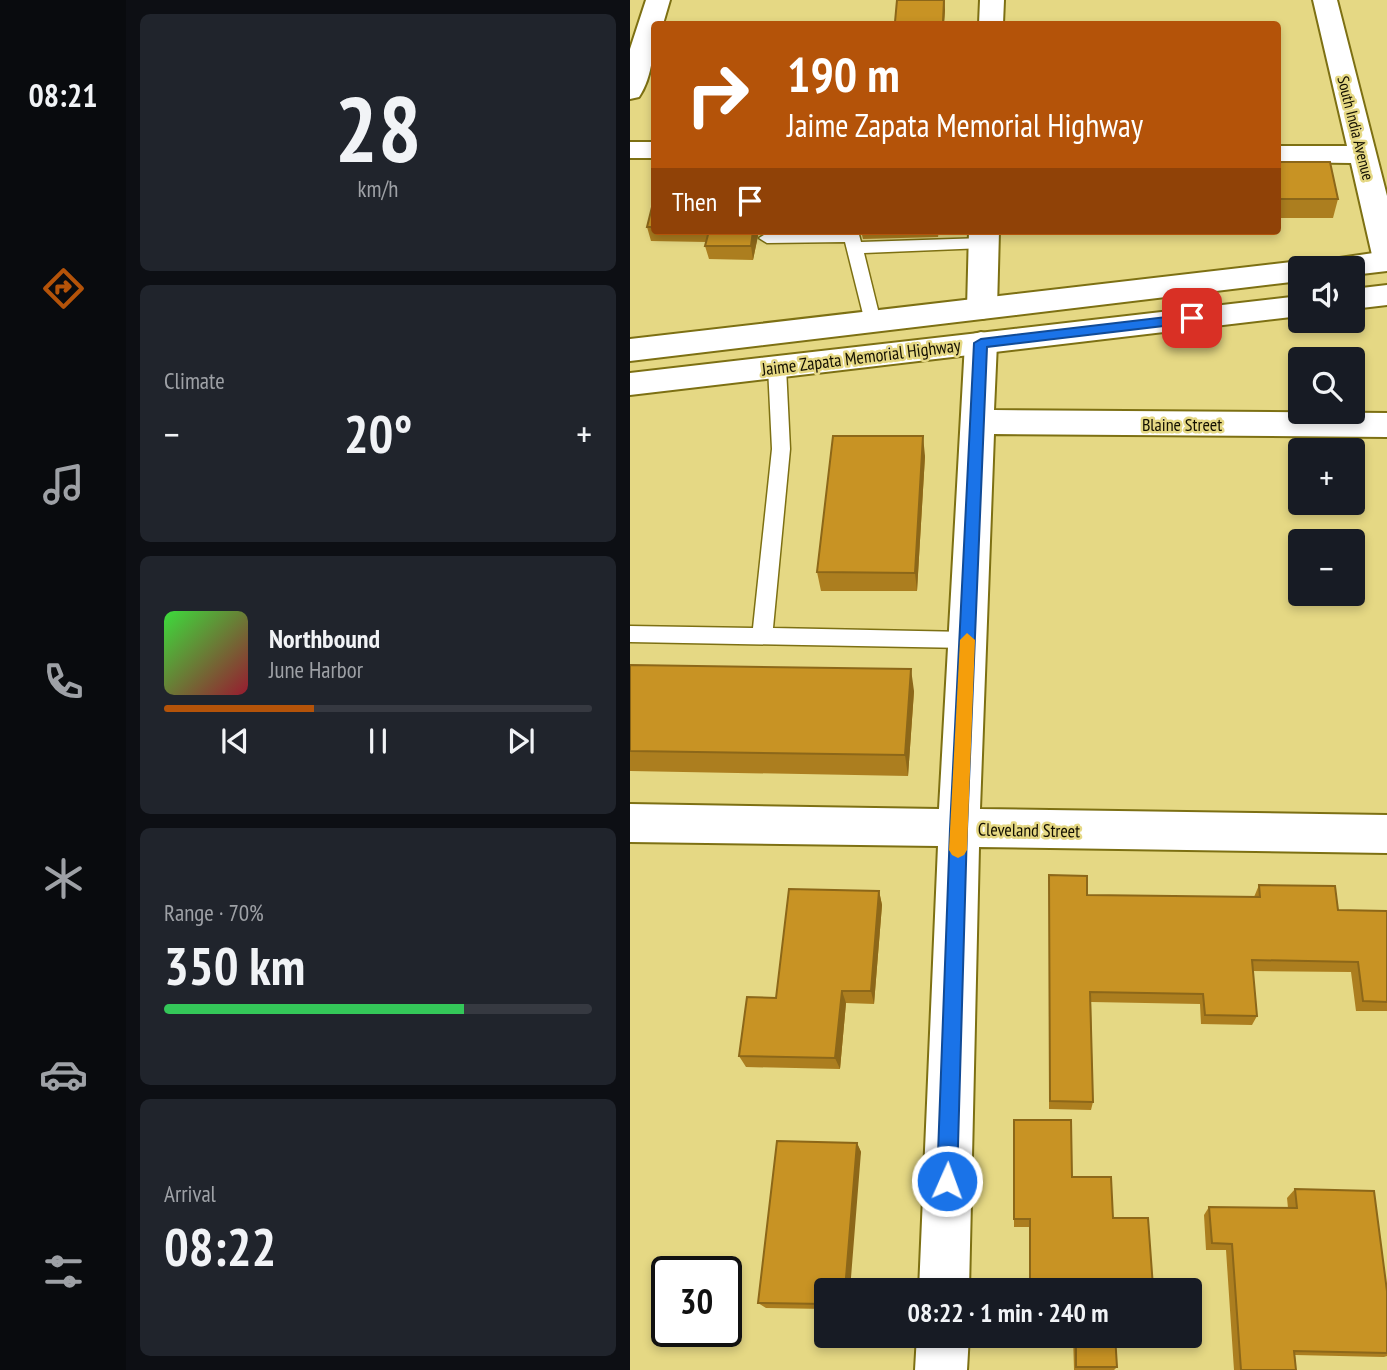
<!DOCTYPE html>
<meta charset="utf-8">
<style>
body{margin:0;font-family:"PT Sans Narrow",sans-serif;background:#20242c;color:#f1f3f6;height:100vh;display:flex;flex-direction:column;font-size:26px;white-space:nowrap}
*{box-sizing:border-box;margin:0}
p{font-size:23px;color:#9ea1a6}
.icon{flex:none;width:38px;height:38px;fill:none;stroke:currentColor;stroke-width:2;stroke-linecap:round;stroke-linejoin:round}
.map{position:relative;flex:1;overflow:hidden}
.details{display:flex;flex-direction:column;gap:14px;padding:14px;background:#0d0f14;width:504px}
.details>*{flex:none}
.guide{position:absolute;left:21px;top:21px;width:630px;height:214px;border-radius:7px;box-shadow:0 4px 10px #0003;background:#b45309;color:#fff;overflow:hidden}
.buttons{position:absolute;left:658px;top:256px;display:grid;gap:14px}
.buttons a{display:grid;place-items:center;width:77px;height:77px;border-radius:7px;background:#171b24;box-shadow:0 4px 10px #0003;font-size:35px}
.speed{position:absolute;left:21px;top:1256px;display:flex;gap:14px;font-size:35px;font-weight:700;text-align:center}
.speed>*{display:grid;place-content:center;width:91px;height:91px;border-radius:50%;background:#171b24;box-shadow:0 4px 10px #0003;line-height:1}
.speed .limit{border:4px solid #111;border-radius:10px;background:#fff;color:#111}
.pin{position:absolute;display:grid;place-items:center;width:60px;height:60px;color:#fff;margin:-30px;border-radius:14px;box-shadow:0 4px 10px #0006}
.me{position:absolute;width:77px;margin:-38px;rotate:2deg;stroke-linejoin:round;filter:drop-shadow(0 0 5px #0008)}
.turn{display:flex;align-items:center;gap:24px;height:147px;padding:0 21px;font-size:32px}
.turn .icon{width:91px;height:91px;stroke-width:2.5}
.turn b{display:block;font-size:49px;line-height:60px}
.then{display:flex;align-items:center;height:66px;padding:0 21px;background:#0003;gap:14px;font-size:26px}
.big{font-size:52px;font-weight:700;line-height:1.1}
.details .widget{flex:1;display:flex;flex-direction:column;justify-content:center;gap:10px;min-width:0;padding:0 24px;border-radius:10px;background:#20242c}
.details .dial{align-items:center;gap:0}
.dial b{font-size:91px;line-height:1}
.song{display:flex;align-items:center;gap:21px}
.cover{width:84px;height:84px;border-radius:10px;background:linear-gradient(135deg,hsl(120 70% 55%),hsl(350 70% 35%))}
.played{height:7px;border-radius:4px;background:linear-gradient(90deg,#b45309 35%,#363941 35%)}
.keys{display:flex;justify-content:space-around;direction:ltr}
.heat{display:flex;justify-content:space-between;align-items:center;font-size:38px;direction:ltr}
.charge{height:10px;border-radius:5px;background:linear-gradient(90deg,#34c759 70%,#363941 0)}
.trip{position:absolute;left:184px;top:1278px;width:388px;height:70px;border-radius:7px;background:#171b24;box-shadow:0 4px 10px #0003;font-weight:700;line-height:70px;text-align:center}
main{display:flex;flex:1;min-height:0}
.tab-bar{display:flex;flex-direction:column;width:126px;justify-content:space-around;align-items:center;background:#090b0e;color:#9ea1a6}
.tab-bar .icon{width:49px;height:49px}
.tab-bar .on{color:#b45309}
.tab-bar b{font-size:32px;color:#f1f3f6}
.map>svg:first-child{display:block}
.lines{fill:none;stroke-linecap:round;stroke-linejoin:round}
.service-casing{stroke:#7d7013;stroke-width:3}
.minor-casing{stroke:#7d7013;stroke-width:4}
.secondary-casing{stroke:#7d7013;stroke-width:4}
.primary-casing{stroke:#7d7013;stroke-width:4}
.service{fill:#fff;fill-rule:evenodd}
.minor{fill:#fff;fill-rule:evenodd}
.secondary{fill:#fff;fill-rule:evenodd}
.primary{fill:#fff;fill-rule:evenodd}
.wall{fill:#ac7e1f}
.shaded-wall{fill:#8c6719}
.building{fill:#c89324;stroke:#8c6719;stroke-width:2}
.route{fill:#1a73e8;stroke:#114b97;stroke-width:2}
.slow{fill:#f59e0b}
.labels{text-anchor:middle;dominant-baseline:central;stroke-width:5;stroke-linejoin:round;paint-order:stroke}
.far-street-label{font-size:16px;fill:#130f00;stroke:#e5d884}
.street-label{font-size:18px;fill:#130f00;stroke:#e5d884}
</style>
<main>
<nav class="tab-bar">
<b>08:21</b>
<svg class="icon on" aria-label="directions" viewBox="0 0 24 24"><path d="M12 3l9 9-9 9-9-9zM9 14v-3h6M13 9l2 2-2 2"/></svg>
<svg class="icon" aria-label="music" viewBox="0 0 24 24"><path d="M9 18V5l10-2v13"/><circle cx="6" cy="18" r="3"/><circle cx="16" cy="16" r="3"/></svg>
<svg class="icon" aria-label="phone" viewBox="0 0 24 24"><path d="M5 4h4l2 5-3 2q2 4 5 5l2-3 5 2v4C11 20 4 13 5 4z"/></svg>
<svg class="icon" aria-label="climate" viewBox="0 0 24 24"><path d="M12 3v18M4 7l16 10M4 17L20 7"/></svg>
<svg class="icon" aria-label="car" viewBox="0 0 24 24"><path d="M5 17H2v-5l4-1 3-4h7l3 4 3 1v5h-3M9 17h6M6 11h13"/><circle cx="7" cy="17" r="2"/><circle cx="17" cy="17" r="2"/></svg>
<svg class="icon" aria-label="filters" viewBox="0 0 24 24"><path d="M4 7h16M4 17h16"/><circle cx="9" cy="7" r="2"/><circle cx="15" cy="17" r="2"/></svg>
</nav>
<section class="details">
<div class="widget dial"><b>28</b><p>km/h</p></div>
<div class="widget"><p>Climate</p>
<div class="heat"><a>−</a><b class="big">20°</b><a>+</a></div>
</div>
<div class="widget">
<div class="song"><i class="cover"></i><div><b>Northbound</b><p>June Harbor</p></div></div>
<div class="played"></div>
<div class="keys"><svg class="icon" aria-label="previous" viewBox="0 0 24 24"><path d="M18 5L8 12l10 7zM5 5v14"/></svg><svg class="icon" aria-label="pause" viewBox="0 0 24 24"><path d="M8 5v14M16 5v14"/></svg><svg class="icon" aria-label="next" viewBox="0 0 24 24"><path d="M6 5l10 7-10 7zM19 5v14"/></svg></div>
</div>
<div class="widget"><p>Range · 70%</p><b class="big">350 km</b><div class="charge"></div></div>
<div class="widget"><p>Arrival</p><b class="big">08:22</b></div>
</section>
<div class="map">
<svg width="757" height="1370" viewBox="0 0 757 1370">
<rect width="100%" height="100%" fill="#e5d884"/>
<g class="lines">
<defs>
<path id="service" d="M 228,231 L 231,242 L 354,238 L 362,243 L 354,248 L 234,253 L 251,322 L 243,328 L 235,322 L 215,242 L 137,243 L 129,238 L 137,233 Z
M 147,361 L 156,367 L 160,449 L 143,628 L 337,632 L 344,634 L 347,640 L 344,646 L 337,648 L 0,642 L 0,626 L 123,628 L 142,449 L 138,367 Z"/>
<path id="minor" d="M 350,0 L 374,0 L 373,24 L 349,24 Z
M 683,0 L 707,0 L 757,196 L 757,265 L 746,262 L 742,255 L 721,163 L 648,162 L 648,146 L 717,146 Z
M 0,142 L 24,142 L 24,158 L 0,158 Z
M 339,231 L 369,231 L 367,309 L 363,316 L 352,319 L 341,316 L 337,309 Z
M 351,332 L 362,335 L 367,343 L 364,410 L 757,413 L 757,437 L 364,434 L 350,809 L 757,815 L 757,853 L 349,847 L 339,1290 L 289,1290 L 308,846 L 0,842 L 0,804 L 309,809 L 335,343 L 340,335 Z
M 287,1335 L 339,1335 L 337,1370 L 285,1370 Z"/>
<path id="secondary" d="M 16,0 L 40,0 L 33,24 L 24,24 C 24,48 23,76 9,97 L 0,99 L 0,49 Z"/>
<path id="primary" d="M 757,251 L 757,271 L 723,275 L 723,268 L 685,268 L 689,261 Z
M 670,261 L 681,264 L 683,268 L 670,268 L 670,281 L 0,361 L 0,339 Z
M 757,285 L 757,305 L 723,309 L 723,289 Z
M 670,296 L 670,316 L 0,395 L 0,373 Z"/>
</defs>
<use href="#service" class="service-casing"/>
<use href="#minor" class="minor-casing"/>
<use href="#secondary" class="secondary-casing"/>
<use href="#primary" class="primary-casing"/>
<use href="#service" class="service"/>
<use href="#minor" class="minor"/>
<use href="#secondary" class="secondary"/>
<use href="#primary" class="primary"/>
</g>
<path class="wall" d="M 267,0 L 315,0 L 314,24 L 265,24 Z
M 648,162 L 708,199 L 703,218 L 648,218 Z
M 24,199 L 24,231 L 129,231 L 123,260 L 79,259 L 75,246 L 76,242 L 21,241 L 17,227 Z
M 231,231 L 309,231 L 308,237 L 233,239 Z
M 295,456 L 287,591 L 191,591 L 187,572 Z
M 0,665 L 284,691 L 278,776 L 0,771 Z
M 419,875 L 457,895 L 624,897 L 629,885 L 708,910 L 757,911 L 757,1011 L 726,1011 L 721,972 L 623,971 L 627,1016 L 622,1025 L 571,1024 L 570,1004 L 461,1002 L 463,1102 L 461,1110 L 419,1109 Z
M 249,891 L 252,905 L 244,1004 L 216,1003 L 210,1069 L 116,1067 L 109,1056 L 146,998 Z
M 384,1120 L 483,1218 L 523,1287 L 521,1290 L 400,1290 L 399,1227 L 384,1227 Z
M 227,1143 L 231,1152 L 196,1290 L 196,1309 L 136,1308 L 128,1303 Z
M 665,1189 L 757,1291 L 757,1356 L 754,1357 L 665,1355 L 666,1370 L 604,1370 L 596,1250 L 576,1250 L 574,1215 L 579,1207 L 658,1208 L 657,1198 Z
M 443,1335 L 485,1335 L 487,1367 L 484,1370 L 444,1370 Z"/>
<path class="shaded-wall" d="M 314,0 L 315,10 L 314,24 L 313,24 Z
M 123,231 L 129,231 L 123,260 L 121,246 Z
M 293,436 L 295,456 L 287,591 L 285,573 Z
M 281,669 L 284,691 L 278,776 L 275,755 Z
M 249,891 L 252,905 L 244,1004 L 241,991 Z
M 212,991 L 216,1003 L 210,1069 L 205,1058 Z
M 227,1143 L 231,1152 L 220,1290 L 215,1290 Z"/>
<path class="building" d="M 267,0 L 314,0 L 313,22 L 265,22 Z
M 648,162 L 700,162 L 708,199 L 648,199 Z
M 24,199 L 24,227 L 17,227 Z
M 79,231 L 123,231 L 121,246 L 75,246 Z
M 203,436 L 293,436 L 285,573 L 187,572 Z
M 0,665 L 281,669 L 275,755 L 0,751 Z
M 419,875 L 457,876 L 457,895 L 630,897 L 629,885 L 705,886 L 708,910 L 757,911 L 757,1002 L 733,1001 L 728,962 L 622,960 L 627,1016 L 575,1015 L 573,994 L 460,992 L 463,1102 L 420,1101 Z
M 159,889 L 249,891 L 241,991 L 212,991 L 205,1058 L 109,1056 L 117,997 L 146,998 Z
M 384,1120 L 441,1120 L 442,1177 L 481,1177 L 483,1218 L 518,1218 L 523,1287 L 483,1287 L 483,1290 L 400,1290 L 400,1219 L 384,1219 Z
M 147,1141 L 227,1143 L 215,1290 L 196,1290 L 196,1304 L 128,1303 Z
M 665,1189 L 744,1191 L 757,1291 L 757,1353 L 664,1351 L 666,1370 L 611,1370 L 602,1244 L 582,1243 L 579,1207 L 667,1208 Z
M 446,1335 L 485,1335 L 487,1367 L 446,1367 Z"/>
<path class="route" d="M 562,314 L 569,318 L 567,322 L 357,347 L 337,829 L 327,1181 L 325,1189 L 317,1191 L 310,1189 L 307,1181 L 320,829 L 344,343 L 351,339 Z"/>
<path class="slow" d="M 337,633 L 345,640 L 337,850 L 334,855 L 328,858 L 322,855 L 319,850 L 330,640 Z"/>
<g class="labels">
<g class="far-street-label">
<text transform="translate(726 128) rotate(76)">South India Avenue</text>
</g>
<g class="street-label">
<text transform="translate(231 357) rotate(-7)">Jaime Zapata Memorial Highway</text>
<text x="552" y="424">Blaine Street</text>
<text transform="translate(399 830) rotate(1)">Cleveland Street</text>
</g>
</g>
</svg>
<div class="buttons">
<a><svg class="icon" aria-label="sound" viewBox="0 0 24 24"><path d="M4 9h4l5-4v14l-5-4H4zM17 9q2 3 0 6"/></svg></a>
<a><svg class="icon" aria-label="search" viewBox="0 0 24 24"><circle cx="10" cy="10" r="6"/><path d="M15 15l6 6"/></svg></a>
<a>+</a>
<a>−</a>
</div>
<div class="speed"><div class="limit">30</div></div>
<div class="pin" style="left:562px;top:318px;background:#d93025"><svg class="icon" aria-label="arrive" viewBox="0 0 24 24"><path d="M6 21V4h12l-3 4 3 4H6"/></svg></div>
<svg class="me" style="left:317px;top:1181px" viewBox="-20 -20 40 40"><circle r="17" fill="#1a73e8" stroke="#fff" stroke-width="3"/><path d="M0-11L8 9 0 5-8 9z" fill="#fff"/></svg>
<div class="trip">08:22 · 1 min · 240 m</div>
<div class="guide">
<div class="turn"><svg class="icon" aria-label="right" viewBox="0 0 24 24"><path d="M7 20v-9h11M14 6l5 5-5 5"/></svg><div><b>190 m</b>Jaime Zapata Memorial Highway</div></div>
<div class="then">Then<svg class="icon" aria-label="arrive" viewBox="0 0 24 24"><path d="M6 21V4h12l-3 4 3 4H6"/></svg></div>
</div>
</div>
</main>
